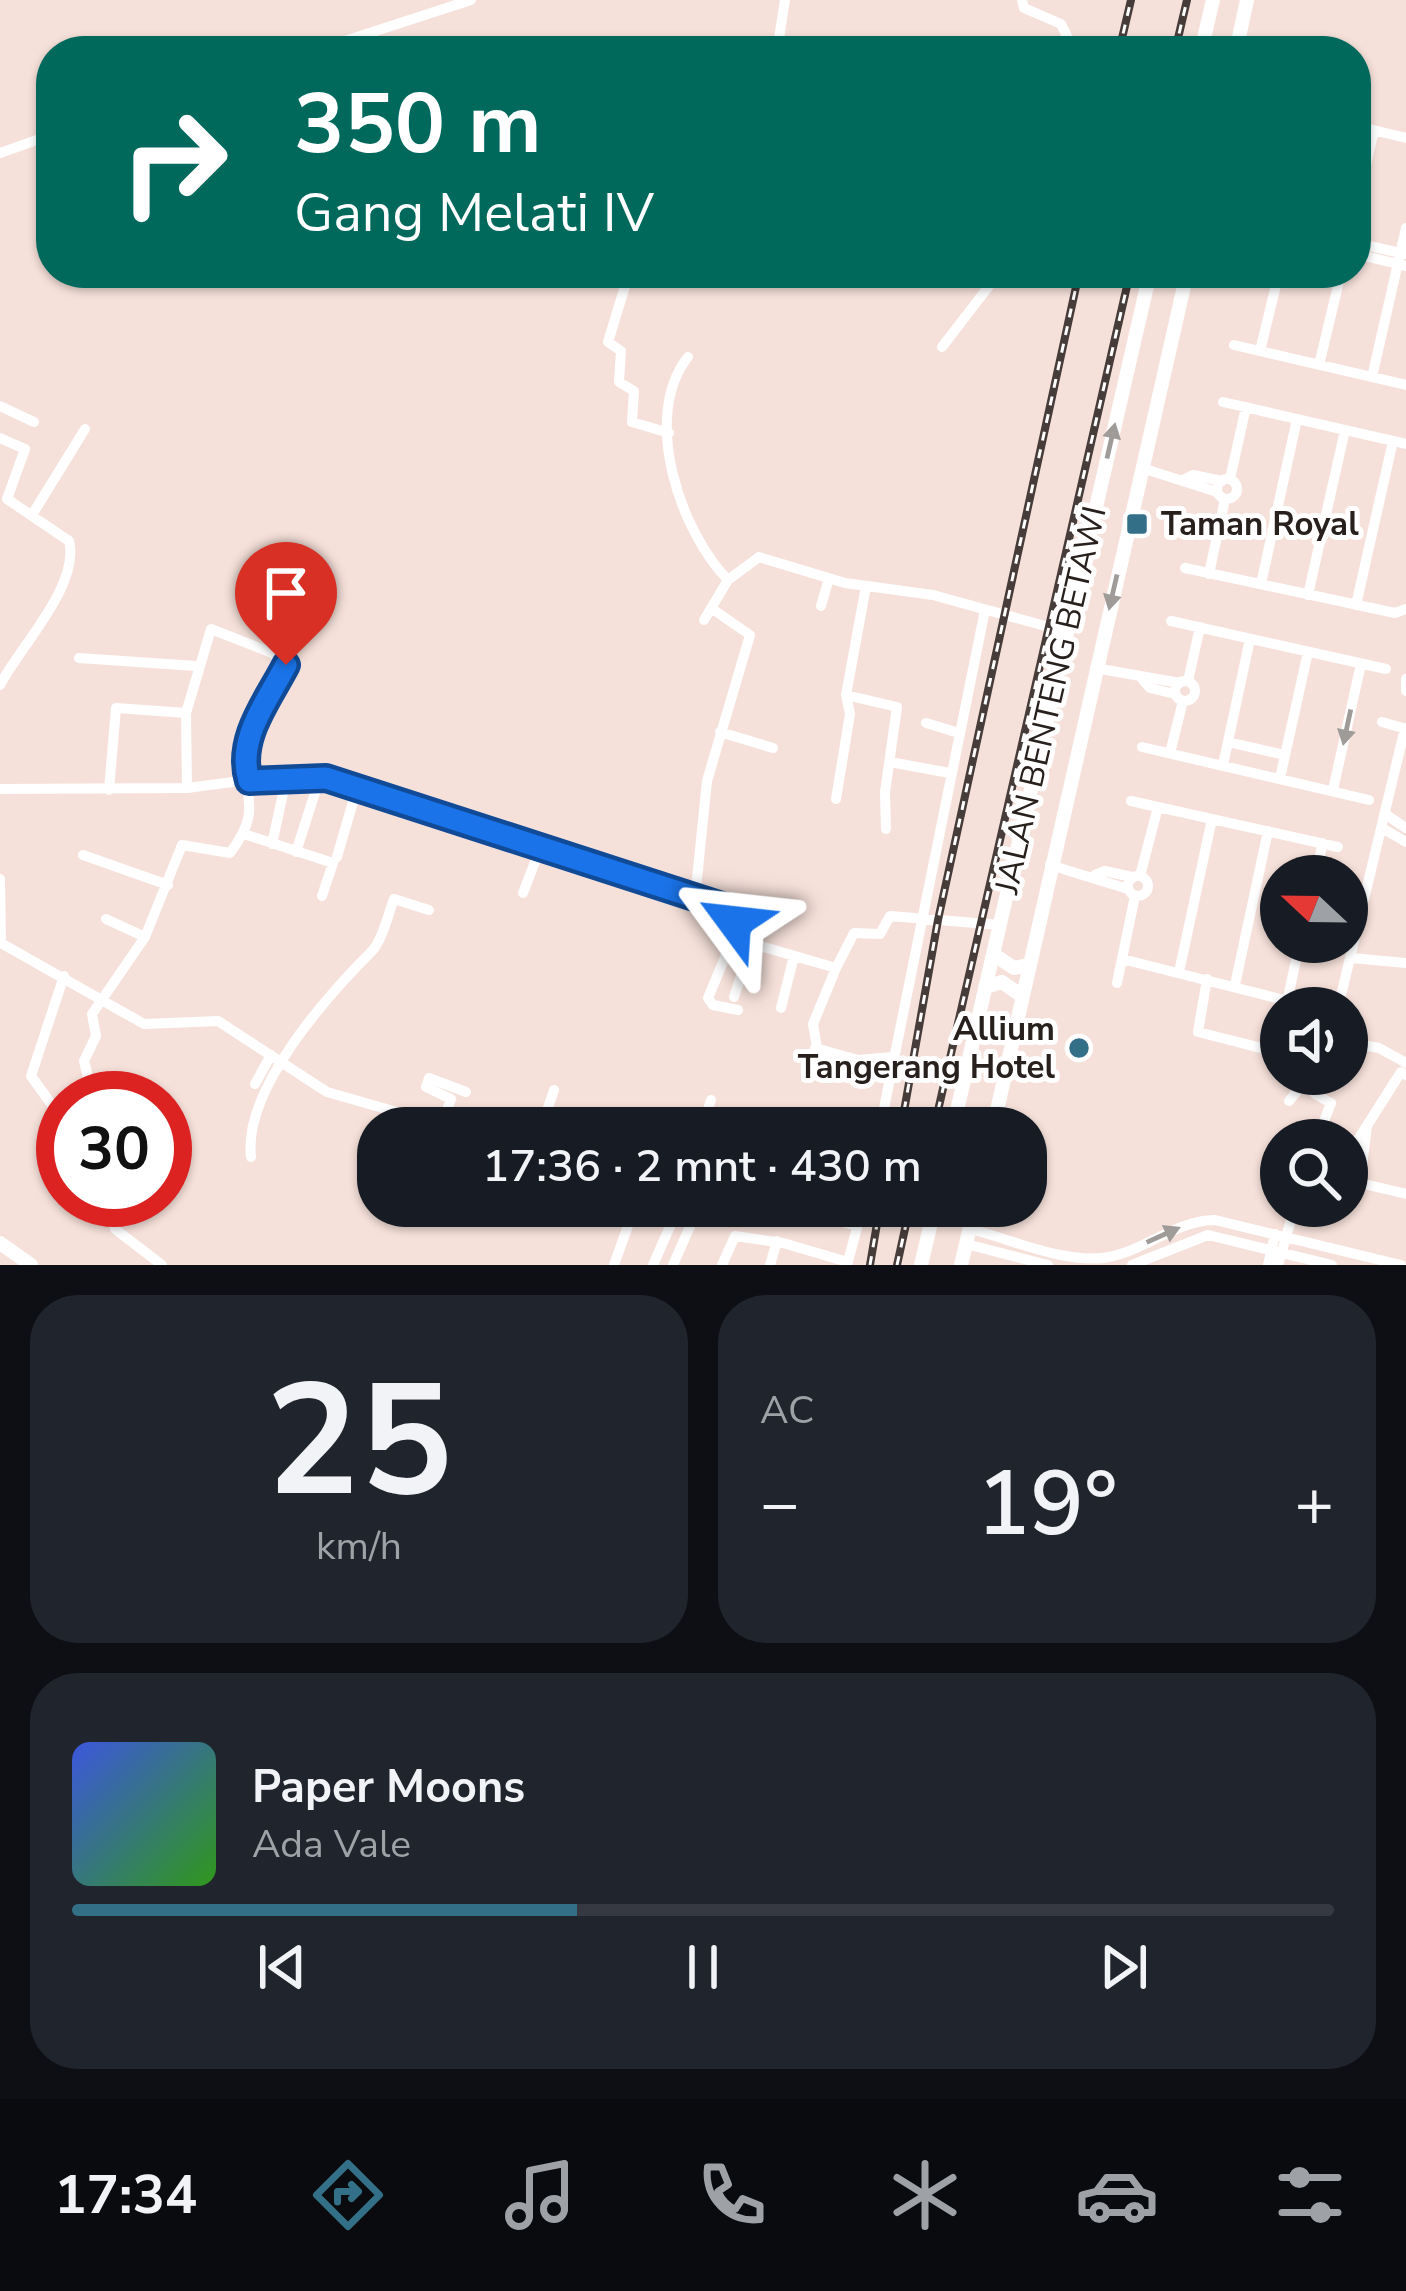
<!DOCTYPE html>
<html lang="id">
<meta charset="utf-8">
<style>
body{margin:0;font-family:"Nunito Sans",sans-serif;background:#20242c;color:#f1f3f6;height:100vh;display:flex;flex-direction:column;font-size:45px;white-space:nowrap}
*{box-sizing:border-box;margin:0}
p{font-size:39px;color:#9ea1a6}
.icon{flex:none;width:66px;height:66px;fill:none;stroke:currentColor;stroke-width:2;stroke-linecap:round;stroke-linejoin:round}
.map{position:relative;height:1265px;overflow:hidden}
.sheet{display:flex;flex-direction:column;gap:30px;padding:30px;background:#0d0f14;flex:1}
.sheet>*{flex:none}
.guide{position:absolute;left:36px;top:36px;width:1335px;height:252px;border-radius:48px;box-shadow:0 3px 9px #0004;background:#00695c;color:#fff;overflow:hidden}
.needle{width:78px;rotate:292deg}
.fabs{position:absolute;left:1260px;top:855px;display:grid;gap:24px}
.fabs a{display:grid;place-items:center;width:108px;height:108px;border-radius:50%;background:#171b24;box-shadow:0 3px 9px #0004;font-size:60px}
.speed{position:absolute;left:36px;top:1071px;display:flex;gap:24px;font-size:60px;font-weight:700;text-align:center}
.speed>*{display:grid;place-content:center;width:156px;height:156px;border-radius:50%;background:#171b24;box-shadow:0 3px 9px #0004;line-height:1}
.speed .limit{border:18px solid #d22;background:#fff;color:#111}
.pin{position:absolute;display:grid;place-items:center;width:102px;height:102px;color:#fff;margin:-123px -51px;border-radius:50% 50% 50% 0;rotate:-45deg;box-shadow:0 0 12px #0007}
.pin .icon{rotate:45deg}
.me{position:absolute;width:132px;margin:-66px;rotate:300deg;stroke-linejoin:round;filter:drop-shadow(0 0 9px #0008)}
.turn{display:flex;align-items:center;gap:42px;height:252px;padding:0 60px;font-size:54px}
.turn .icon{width:156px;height:156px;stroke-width:2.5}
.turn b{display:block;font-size:84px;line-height:102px}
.big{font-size:90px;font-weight:600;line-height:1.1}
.sheet .widget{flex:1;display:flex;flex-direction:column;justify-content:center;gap:18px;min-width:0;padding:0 42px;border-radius:48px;background:#20242c}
.sheet .dial{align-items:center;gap:0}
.dial b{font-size:156px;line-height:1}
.song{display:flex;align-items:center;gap:36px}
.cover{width:144px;height:144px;border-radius:18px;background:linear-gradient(135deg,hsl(230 70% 55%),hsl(110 70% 35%))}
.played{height:12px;border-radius:6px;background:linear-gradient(90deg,#336f86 40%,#363941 40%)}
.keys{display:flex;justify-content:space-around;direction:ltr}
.heat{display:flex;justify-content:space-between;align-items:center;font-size:66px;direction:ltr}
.sheet .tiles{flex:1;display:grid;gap:30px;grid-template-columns:1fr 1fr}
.widget:last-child{grid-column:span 2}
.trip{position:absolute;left:357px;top:1107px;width:690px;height:120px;border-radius:48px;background:#171b24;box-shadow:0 3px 9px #0004;font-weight:600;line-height:120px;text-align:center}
.tabs{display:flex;height:192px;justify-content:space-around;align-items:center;background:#090b0e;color:#9ea1a6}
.tabs .icon{width:84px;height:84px}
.tabs .current{color:#336f86}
.tabs b{font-size:54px;color:#f1f3f6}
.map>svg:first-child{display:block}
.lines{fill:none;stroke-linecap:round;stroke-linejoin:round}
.minor{stroke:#fff;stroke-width:10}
.major{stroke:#fff;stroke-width:14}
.rail-casing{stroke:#463c39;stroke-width:8}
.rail{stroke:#fff;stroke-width:3;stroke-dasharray:9;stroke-linecap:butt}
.oneway{fill:#9e9b99}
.route-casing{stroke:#114b97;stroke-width:30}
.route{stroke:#1a73e8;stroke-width:21}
.poi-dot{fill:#336f86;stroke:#fff;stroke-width:4.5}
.labels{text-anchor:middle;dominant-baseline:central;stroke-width:10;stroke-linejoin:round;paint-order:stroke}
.poi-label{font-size:33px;font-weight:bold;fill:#27201d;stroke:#fff;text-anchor:start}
.street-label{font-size:33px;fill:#27201d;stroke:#fff}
</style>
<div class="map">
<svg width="1406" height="1265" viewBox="0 0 1406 1265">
<rect width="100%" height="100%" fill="#f6e1da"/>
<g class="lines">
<path class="minor" d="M 1022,0 L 1024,8 L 1061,24 L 1074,51
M 314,51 L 471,0
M 777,51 L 785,0
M 1356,126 L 1406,138
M 0,153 L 51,135
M 1356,208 L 1374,130
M 1356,243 L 1405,254
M 1356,254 L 1406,266
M 629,273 L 608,342 L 621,351 L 619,382 L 634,391 L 632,422 L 669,433
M 677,275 L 678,273
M 1234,345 L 1406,385
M 942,347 L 999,273
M 1260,351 L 1279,273
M 688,357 C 641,416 680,531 728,580
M 1319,365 L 1341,273
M 1372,377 L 1406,228
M 1223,402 L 1406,444
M 0,406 L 34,422
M 0,438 L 25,449 L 7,499 L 69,541 C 80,585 22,644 0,685
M 1142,468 L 1217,492
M1217 489a10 10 0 1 1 20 0a10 10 0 1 1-20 0Z
M 1185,479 L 1193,475 L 1222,481
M 1230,479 L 1246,407
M 32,515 L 85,429
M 1185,568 L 1395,613 L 1406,609
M 1209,574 L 1225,499
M 1261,584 L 1297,419
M 1308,595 L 1345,430
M 1356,605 L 1393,441
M 821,606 L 829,578
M 704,620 L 728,580 L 759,557 L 845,583 L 933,595 L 1067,632
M 1171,621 L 1386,669
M 79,658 L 196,666
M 1095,668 L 1180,683
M 1142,679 L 1150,688 L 1175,694
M 1406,679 L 1406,691
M1175 691a10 10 0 1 1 20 0a10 10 0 1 1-20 0Z
M 1188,681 L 1200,627
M 846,695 L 897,707 L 885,792 L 886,829
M 1382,722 L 1406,729
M 926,723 L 959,733
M 720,732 L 773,748
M 1228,742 L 1285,755
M 1142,747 L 1369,800
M 1170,753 L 1183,701
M 890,762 L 950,773
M 1223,765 L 1250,639
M 1280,778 L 1308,652
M 0,789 L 187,788 L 287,775 L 326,778 L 732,910 L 733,938 L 708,998 L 713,1005 L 738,1010
M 109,790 L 116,708 L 186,713
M 1333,790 L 1361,664
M 836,799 L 850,714 L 846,695 L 866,586
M 1131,801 L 1338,847
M 1385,814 L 1406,828
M 1382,828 L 1406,842
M 244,834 L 333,863 L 322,896
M 272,844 L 287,775
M 296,852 L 320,777
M 83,855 L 168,885
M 337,857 L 357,788
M 1050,865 L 1128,889
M 1095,875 L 1105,871 L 1132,877
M1128 886a10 10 0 1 1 20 0a10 10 0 1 1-20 0Z
M 1140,876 L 1158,807
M 1315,876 L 1323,843
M 0,879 L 1,943 L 144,1024 L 218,1021 L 327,1092 L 453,1128
M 523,893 L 540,849
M 695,898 L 707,781 L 750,635 L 711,608
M 106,919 L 145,937 L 182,845 L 230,853 C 264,808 242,797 246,753 C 250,721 271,694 286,665 L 272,653 L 211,629 L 186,713 L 187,788
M 733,938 L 836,968 L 854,933 L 880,934 L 890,916 L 1000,925
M 1352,958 L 1406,963
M 1122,959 L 1316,1008
M 1179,972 L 1212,819
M 1207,979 L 1198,1032 L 1281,1053
M 1117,983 L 1135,896
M 1235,985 L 1268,831
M 734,997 L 751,945
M 1288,997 L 1300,942
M 781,1008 L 794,956
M 1338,1008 L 1405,728
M 1347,1042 L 1379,1048 L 1406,1063
M 815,1048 L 858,1060 L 893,1057
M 1311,1074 L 1315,1094 L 1331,1103 L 1317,1140
M 822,1077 L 813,1024 L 836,968
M 255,1084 L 271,1055
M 93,1098 L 84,1061 L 96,1036 L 92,1014 L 145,937
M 1289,1101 L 1309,1077
M 63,1120 L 31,1076 L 64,976
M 442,1124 L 451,1099 L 426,1087 L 429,1078 L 466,1092
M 541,1128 L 554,1090
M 702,1128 L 711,1100
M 880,1128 L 985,610
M 251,1157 C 243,1089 328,995 372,951 C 383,939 388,914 394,899 L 429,910
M 1347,1157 L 1401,1072 L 1406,1075
M 1347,1180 L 1406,1194
M 1360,1183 L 1367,1126
M 109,1200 L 115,1229 L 162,1265
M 783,1206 L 857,1226
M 970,1229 C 1011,1239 1066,1265 1109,1257 C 1146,1250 1177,1220 1215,1220 L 1401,1265
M 966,1244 L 1048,1265
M 614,1265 L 635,1206
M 653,1265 L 679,1206
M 673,1265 L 699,1206
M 722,1265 L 735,1236 L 783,1243 L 848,1262
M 770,1265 L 777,1241
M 847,1265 L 863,1206
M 1132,1265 L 1208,1235 L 1332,1265
M 1268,1265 L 1275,1234
M 1278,1265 L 1295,1206"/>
<path class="major" d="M 1201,51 L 1213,0
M 1236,51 L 1247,0
M 993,954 L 1014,968 L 1028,965
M 985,987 L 1002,982 L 1022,996
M 953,1128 L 1150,273
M 993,1128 L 1187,273
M 0,1243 L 31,1265
M 921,1265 L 935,1206
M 961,1265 L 975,1206"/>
<defs>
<path id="rail" d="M 1119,51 L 1131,0
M 1175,51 L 1187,0
M 901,1128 L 938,920 L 1079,273
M 934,1128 L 1130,273
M 870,1265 L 880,1206
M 897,1265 L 910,1206"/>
</defs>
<use href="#rail" class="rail-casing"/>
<use href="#rail" class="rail"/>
</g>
<defs><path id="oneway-solid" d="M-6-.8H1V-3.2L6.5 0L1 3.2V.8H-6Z" transform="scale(3)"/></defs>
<g class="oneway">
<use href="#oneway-solid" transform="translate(1111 441) rotate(-77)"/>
<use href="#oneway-solid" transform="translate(1113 592) rotate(103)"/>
<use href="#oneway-solid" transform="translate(1347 727) rotate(102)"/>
<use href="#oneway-solid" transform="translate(1163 1235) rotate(-24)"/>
</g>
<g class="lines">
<defs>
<path id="route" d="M 286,665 C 268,700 236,739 249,781 L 326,778 L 728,908 L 734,922"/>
</defs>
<use href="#route" class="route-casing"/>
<use href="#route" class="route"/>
</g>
<g class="poi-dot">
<rect x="1125" y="512" width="24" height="24" rx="6"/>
<circle cx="1079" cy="1048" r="12"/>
</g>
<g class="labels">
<g class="poi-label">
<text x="1161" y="524">Taman Royal</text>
<text x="1055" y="1029" text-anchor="end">Allium<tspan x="1055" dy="38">Tangerang Hotel</tspan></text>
</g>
<g class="street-label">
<text transform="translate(1051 700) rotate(-77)">JALAN BENTENG BETAWI</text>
</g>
</g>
</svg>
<div class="fabs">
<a><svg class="needle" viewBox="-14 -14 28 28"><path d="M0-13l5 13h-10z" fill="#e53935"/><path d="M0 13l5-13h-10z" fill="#9ea1a6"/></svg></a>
<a><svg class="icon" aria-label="sound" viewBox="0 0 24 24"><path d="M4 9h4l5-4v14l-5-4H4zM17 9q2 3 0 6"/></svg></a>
<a><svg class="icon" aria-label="search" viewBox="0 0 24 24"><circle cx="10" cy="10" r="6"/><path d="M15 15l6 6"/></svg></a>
</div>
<div class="speed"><div class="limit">30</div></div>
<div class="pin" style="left:286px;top:665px;background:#d93025"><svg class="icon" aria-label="arrive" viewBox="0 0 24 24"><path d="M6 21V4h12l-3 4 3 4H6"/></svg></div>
<svg class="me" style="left:734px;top:922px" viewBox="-20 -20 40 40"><path d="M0-17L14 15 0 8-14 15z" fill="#1a73e8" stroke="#fff" stroke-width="4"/></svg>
<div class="trip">17:36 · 2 mnt · 430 m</div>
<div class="guide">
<div class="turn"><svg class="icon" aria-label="right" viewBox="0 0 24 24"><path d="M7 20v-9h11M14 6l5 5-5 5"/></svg><div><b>350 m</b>Gang Melati IV</div></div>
</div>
</div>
<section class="sheet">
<div class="tiles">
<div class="widget dial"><b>25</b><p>km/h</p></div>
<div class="widget"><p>AC</p>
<div class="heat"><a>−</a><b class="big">19°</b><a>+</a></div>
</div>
<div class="widget">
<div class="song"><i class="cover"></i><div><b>Paper Moons</b><p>Ada Vale</p></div></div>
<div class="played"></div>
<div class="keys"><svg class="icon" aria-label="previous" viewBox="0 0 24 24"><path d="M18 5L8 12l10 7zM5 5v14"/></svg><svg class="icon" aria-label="pause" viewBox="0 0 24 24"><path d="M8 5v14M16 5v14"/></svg><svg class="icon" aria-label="next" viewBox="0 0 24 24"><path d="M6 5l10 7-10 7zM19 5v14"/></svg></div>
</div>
</div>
</section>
<nav class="tabs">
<b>17:34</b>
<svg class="icon current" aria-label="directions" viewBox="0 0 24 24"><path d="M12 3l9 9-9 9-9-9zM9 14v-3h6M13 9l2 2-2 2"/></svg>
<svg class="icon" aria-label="music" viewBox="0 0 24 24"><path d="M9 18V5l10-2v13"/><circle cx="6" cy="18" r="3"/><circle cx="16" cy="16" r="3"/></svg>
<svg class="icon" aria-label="phone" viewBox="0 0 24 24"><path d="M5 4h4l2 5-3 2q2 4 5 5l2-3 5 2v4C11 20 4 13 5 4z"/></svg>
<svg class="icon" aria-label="climate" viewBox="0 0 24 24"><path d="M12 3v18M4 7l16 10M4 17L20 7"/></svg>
<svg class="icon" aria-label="car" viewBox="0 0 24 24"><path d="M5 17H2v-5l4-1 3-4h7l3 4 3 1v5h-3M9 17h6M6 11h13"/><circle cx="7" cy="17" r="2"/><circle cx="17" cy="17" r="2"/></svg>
<svg class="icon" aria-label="filters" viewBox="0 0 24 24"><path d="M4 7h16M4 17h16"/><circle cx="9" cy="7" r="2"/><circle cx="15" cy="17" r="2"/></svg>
</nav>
